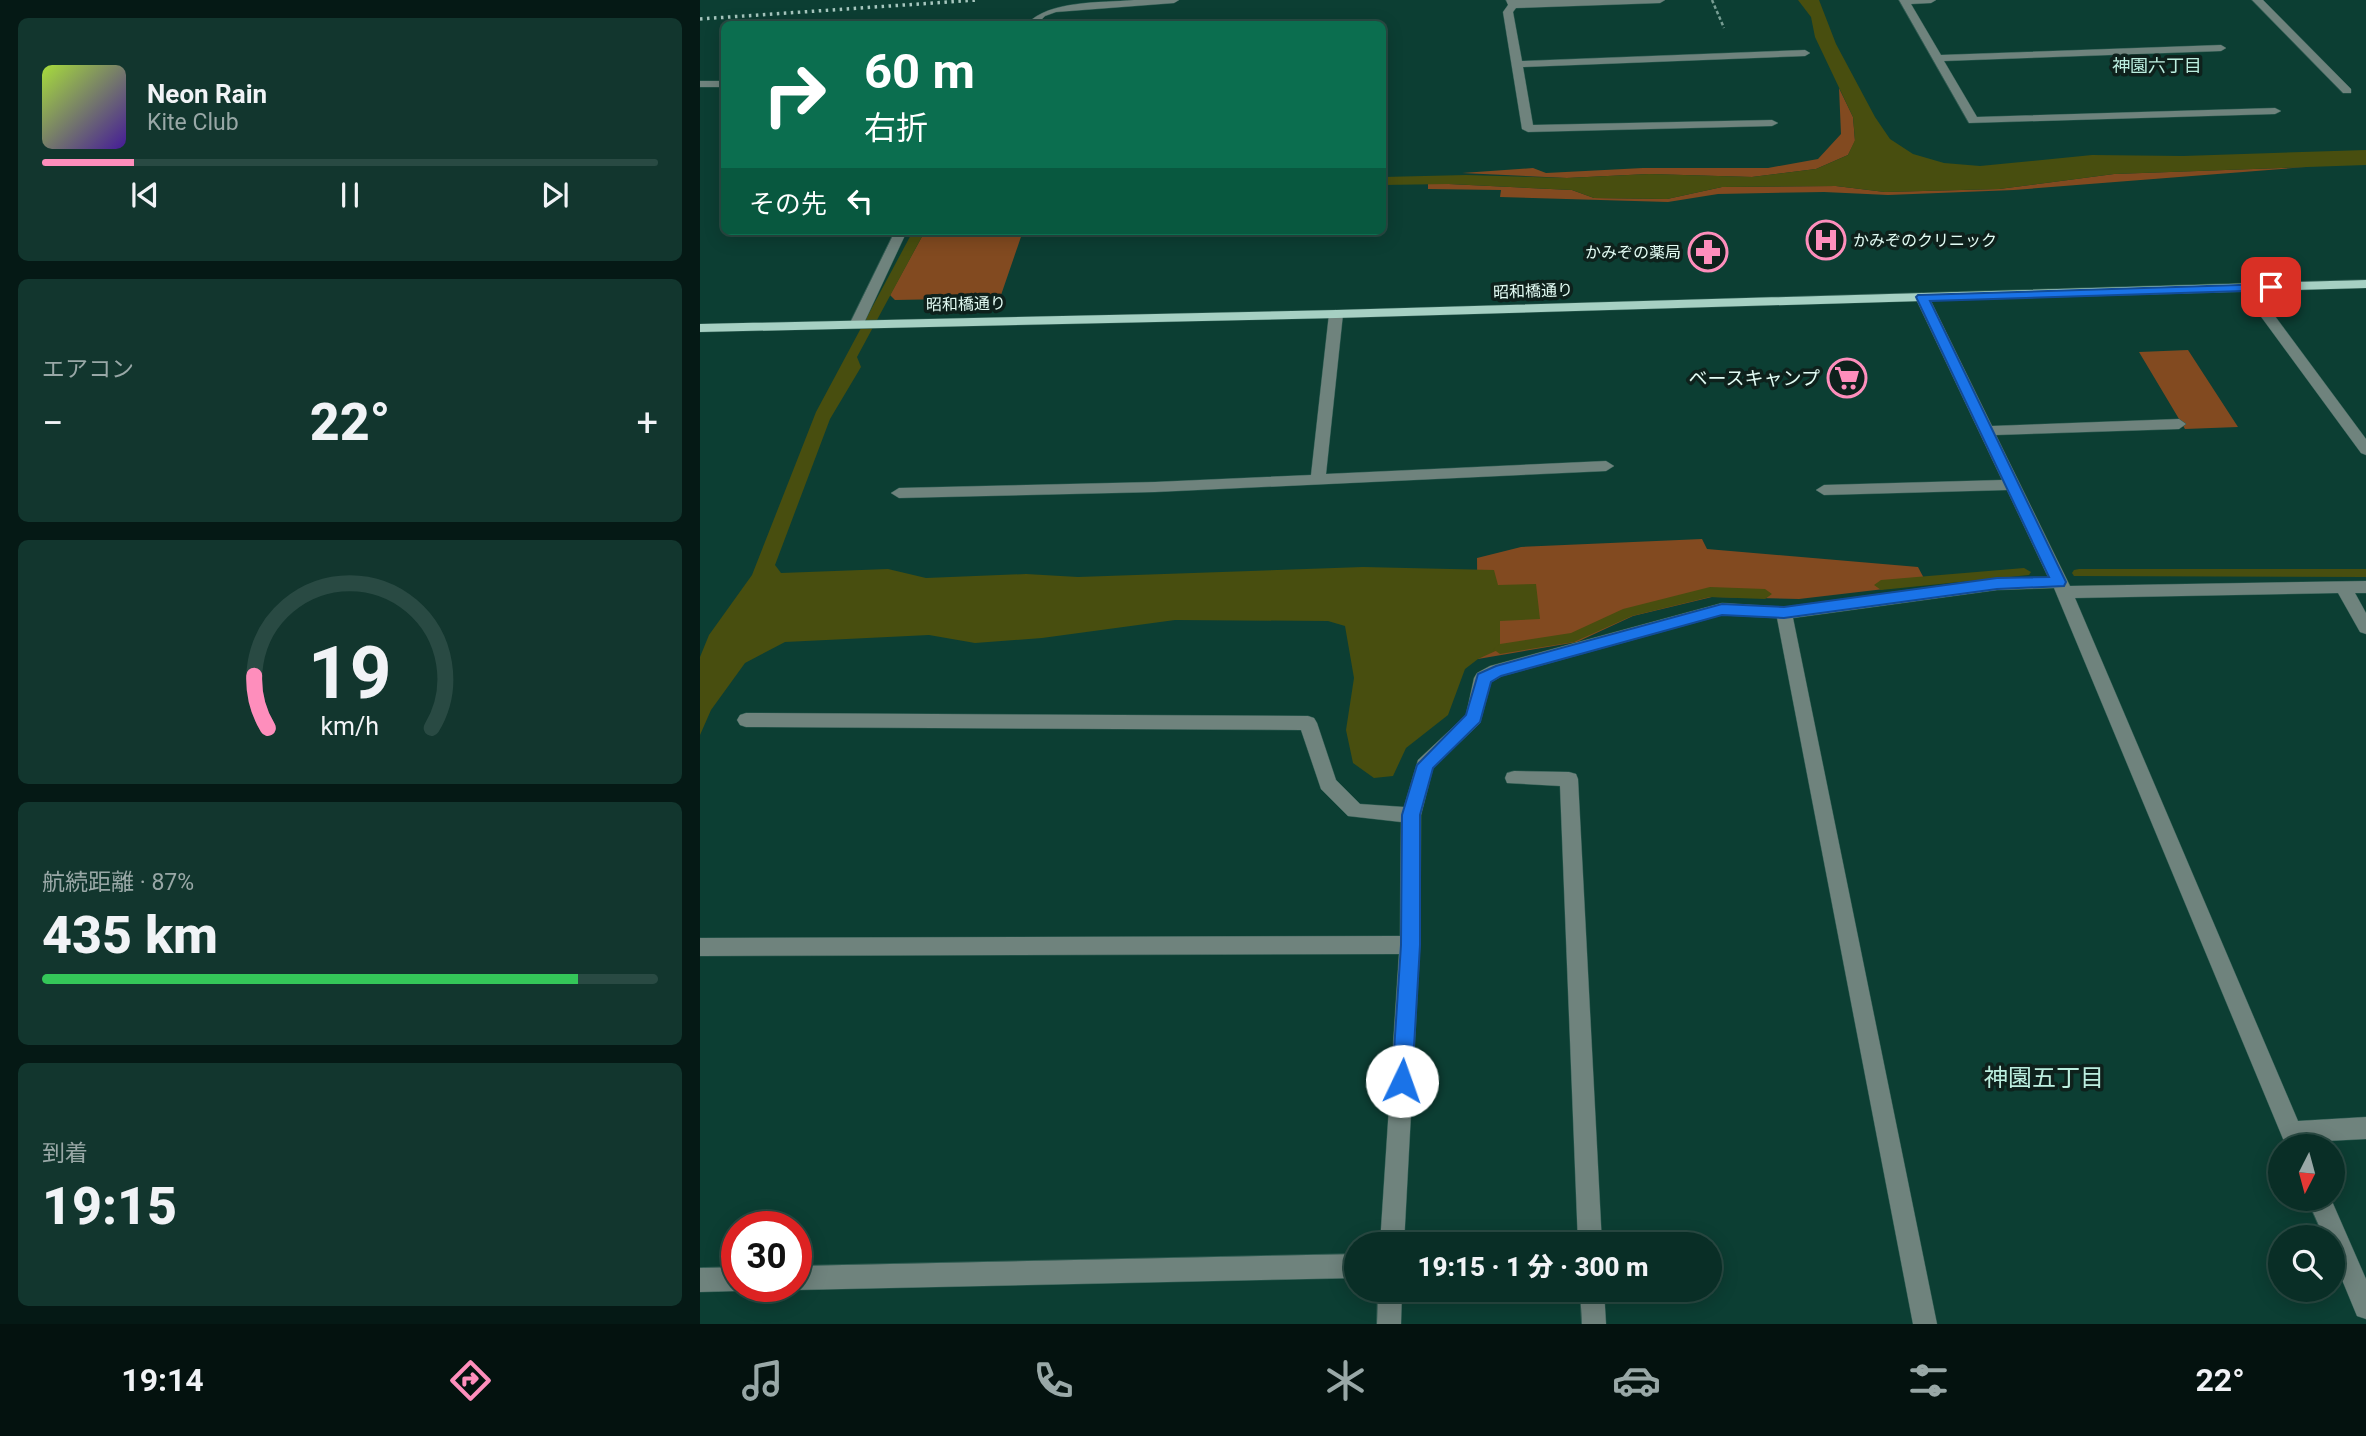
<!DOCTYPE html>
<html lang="ja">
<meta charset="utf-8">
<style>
body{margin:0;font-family:Roboto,"Noto Sans JP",sans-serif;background:#12362e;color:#f1f3f6;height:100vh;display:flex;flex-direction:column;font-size:26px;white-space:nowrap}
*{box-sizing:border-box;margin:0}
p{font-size:23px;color:#99a8a7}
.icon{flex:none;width:38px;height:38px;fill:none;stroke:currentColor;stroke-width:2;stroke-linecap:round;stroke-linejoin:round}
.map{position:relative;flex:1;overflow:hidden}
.details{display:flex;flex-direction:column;gap:18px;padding:18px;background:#051915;width:700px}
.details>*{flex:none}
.guide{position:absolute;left:21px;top:21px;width:665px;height:214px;border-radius:10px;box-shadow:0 4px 18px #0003,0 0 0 2px #294a43;background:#0b6e4f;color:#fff;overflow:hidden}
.needle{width:46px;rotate:186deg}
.buttons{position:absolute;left:1568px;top:1134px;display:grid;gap:14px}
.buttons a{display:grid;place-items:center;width:77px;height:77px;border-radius:50%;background:#092e26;box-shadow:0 4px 18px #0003,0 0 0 2px #294a43;font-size:35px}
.speed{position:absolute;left:21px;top:1211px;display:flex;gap:14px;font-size:35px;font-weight:700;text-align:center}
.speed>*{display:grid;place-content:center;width:91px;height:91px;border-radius:50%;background:#092e26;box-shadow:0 4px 18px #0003,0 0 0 2px #294a43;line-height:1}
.speed .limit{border:10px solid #d22;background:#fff;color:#111}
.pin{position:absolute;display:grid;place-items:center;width:60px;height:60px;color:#fff;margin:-30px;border-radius:14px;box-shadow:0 4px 10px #0006}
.me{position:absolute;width:77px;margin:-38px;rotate:3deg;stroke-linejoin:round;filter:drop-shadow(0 0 5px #0008)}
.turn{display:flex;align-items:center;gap:24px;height:147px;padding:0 28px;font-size:32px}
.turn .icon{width:91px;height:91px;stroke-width:2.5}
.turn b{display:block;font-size:49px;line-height:60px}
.then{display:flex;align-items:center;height:66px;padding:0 28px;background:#0003;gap:14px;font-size:26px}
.big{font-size:52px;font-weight:800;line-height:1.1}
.details .tile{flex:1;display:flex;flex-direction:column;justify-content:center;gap:10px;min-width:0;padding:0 24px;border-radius:10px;background:#12362e}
.details .dial{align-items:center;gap:0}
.dial svg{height:182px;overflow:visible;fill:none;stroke:#294a43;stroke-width:7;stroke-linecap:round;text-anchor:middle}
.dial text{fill:#f1f3f6;stroke:none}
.song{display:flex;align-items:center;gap:21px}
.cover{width:84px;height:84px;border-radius:10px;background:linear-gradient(135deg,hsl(80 70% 55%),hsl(260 70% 35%))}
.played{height:7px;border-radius:4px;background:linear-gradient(90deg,#fe8ebc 15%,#294a43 15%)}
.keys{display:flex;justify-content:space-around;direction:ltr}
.heat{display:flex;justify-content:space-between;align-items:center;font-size:38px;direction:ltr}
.charge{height:10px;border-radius:5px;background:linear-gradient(90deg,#34c759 87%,#294a43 0)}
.trip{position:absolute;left:644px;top:1232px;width:378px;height:70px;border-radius:35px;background:#092e26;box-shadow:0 4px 18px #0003,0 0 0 2px #294a43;font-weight:800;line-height:70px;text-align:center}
.tab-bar{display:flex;height:112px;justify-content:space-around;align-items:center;background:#04120f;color:#99a8a7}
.tab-bar .icon{width:49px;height:49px}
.tab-bar .active{color:#fe8ebc}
.tab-bar b{font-size:32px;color:#f1f3f6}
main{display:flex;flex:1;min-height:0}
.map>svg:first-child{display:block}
.green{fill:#824a20}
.water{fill:#484e0f}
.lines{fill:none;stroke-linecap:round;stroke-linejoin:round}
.stream{fill:#484e0f;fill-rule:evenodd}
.minor-casing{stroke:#2e5c52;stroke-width:1}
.major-casing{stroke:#2e5c52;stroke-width:1}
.path{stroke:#779d93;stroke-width:2.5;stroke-dasharray:3.5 2.5;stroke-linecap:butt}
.minor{fill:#6f837d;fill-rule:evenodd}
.major{fill:#a6d0c3;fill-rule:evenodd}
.rail{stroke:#a6c6be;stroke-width:3.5;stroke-dasharray:2.5 4.5;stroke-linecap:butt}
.route{fill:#1a73e8;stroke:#114b97;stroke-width:2}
.labels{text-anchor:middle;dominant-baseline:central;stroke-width:7;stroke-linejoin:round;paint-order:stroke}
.far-poi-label{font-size:16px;fill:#e3fcf4;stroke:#0e211c;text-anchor:start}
.far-street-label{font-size:16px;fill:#e3fcf4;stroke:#0e211c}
.far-neighbourhood-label{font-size:18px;fill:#bceedf;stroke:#0e211c}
.poi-label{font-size:19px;fill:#e3fcf4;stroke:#0e211c;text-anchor:end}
.near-neighbourhood-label{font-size:24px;fill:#bceedf;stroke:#0e211c}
</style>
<main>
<section class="details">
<div class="tile">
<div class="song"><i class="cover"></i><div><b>Neon Rain</b><p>Kite Club</p></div></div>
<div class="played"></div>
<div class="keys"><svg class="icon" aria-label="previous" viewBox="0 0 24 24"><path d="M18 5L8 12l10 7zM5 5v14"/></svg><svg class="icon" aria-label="pause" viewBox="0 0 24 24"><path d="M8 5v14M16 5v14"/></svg><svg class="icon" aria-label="next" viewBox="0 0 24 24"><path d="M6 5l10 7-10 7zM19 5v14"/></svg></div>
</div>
<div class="tile"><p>エアコン</p>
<div class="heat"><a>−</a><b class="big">22°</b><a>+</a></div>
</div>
<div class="tile dial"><svg viewBox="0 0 100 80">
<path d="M14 69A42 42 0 1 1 86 69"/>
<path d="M14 69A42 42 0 0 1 8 46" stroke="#fe8ebc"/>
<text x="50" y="56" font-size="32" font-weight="700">19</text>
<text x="50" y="72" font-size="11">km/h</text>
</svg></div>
<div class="tile"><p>航続距離 · 87%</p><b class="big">435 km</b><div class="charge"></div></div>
<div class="tile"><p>到着</p><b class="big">19:15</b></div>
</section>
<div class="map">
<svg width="1666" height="1324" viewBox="0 0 1666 1324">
<rect width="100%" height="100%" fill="#0c3e33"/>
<path class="green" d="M 1139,88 L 1153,117 L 1155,141 L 1148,155 L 1116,169 L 1052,177 L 949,174 L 867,178 L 762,173 L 833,168 L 846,173 L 943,168 L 1068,168 L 1118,159 L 1141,134 Z
M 1606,167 L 1314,190 L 1188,195 L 1124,192 L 1018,194 L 968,202 L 800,197 L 801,190 L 728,189 L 728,184 L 749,184 L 872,190 L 894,198 L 967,199 L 1022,187 L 1136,186 L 1185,192 L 1299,189 L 1414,174 Z
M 225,231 L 323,231 L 300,298 L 195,300 L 190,295 Z
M 1488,350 L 1538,427 L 1485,429 L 1439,352 Z
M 1002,539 L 1007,549 L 1218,567 L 1227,584 L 1099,599 L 1012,597 L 933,616 L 877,642 L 778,659 L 777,558 L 821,547 Z"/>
<path class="water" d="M 1098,0 L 1119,0 L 1136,44 L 1175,117 L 1190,139 L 1213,154 L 1244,163 L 1280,166 L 1392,155 L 1483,156 L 1666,150 L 1666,165 L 1414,174 L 1299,189 L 1185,192 L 1136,186 L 1022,187 L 967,199 L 894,198 L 872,190 L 749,184 L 683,185 L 683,177 L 766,175 L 867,178 L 949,174 L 1052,177 L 1116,169 L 1148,155 L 1155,140 L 1153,117 L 1115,37 L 1111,17 Z
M 213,231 L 225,231 L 157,357 L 161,367 L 130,419 L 75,565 L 81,573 L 188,569 L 226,578 L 326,574 L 378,577 L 663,567 L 794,570 L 798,585 L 836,584 L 840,619 L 800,621 L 800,649 L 778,659 L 765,669 L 748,715 L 706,748 L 693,776 L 674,778 L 653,763 L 646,730 L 654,678 L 645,626 L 628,621 L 475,620 L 342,638 L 275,643 L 229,635 L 85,642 L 45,663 L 11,710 L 0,735 L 0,657 L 9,635 L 52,575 L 116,412 Z"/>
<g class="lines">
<path class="stream" d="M 1324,568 L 1331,572 L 1329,575 L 1181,590 L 1174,585 L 1181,580 Z
M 1379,569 L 1666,569 L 1666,577 L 1374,576 L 1372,573 L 1374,570 Z
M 1010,587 L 1065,589 L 1072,594 L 1065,599 L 1010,597 L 932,616 L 874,642 L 800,654 L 793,649 L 800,644 L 871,633 L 923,609 Z"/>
<defs>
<path id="minor" d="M 434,0 L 479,0 L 474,3 L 356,12 L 345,16 L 337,24 L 327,24 C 349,0 400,3 434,0 Z
M 806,0 L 965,0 L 960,3 L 816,8 L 813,12 L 822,61 L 1105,50 L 1110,53 L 1105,56 L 823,67 L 833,125 L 1072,120 L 1078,123 L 1072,126 L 828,132 L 822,129 L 803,12 L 808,5 Z
M 1199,0 L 1236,0 L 1231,3 L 1211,4 L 1241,55 L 1521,45 L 1526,48 L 1521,51 L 1244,61 L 1277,117 L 1575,108 L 1581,111 L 1575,114 L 1269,123 Z
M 1552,0 L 1563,0 L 1651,89 L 1651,93 L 1643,93 Z
M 0,81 L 24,81 L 24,87 L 0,87 Z
M 195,231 L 207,231 L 164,323 L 157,327 L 152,326 L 150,323 Z
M 1547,284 L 1552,285 L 1666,439 L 1666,455 L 1661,453 L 1540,288 Z
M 1222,293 L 1229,297 L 1292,426 L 1479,419 L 1486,424 L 1479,429 L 1296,435 L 1370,586 L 1666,581 L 1666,593 L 1655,593 L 1666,613 L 1666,634 L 1660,632 L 1638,593 L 1375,598 L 1598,1121 L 1666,1117 L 1666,1139 L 1607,1142 L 1608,1146 L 1586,1146 L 1354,588 L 1297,590 L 1093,618 L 1237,1324 L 1213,1324 L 1077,618 L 1022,615 L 802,676 L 791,682 L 780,723 L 733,768 L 721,815 L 720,945 L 704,1244 L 680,1244 L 699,954 L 0,956 L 0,938 L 700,936 L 701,822 L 648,816 L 621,789 L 601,730 L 46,727 L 40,725 L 37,720 L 40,715 L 46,713 L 608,716 L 614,718 L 617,723 L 636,780 L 660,804 L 704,807 L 718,760 L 766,715 L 774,678 L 777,673 L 790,666 L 1022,603 L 1084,607 L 1297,578 L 1348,577 L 1307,490 L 1124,495 L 1116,490 L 1124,485 L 1302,480 L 1215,297 Z
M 636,310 L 643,314 L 626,474 L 906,461 L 914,466 L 906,471 L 455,492 L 199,498 L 191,493 L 199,488 L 455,482 L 611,475 L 629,314 Z
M 814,771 L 869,772 L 876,774 L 878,779 L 902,1244 L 878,1244 L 860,786 L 807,783 L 805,778 L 807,773 Z
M 1607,1199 L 1631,1199 L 1666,1279 L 1666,1319 L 1657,1316 L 1633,1258 L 1633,1237 L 1624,1237 Z
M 656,1254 L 656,1278 L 96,1290 L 87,1286 L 96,1286 L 96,1266 Z
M 37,1267 L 37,1286 L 46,1288 L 37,1291 L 0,1292 L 0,1268 Z
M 678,1290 L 702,1290 L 701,1324 L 677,1324 Z
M 880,1290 L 904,1290 L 906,1324 L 882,1324 Z"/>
<path id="major" d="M 1666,280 L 1666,288 L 636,318 L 0,332 L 0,324 L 636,310 Z"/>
</defs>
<use href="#minor" class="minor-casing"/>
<use href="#major" class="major-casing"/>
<path class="path" d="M 1012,0 L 1024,28"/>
<use href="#minor" class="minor"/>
<use href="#major" class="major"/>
<path class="rail" d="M 0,19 L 277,0"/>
</g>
<path class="route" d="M 1571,284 L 1575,285 L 1575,290 L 1230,301 L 1366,582 L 1364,586 L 1297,589 L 1084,618 L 1022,615 L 801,676 L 791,682 L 780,722 L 733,768 L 720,815 L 720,945 L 712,1081 L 709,1087 L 702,1090 L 695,1087 L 692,1081 L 701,945 L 702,815 L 717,765 L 766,715 L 778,674 L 796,666 L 1022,604 L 1084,607 L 1297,578 L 1349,577 L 1216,297 L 1218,295 Z"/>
<defs>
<symbol id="hospital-ring" viewBox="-11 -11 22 22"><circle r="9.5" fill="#0e211c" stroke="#fe8ebc" stroke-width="1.5"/><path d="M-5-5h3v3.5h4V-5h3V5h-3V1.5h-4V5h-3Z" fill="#fe8ebc"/></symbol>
<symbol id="pharmacy-ring" viewBox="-11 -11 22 22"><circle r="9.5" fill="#0e211c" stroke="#fe8ebc" stroke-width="1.5"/><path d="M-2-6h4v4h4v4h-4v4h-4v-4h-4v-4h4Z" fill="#fe8ebc"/></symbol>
<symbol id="supermarket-ring" viewBox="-11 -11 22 22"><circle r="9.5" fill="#0e211c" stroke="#fe8ebc" stroke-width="1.5"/><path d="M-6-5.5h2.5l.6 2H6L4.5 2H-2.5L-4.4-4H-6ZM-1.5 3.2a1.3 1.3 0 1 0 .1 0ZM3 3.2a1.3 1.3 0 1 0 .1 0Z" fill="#fe8ebc"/></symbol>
</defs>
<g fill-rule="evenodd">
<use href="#hospital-ring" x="1104" y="218" width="44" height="44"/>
<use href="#pharmacy-ring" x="986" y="230" width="44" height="44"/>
<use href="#supermarket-ring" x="1125" y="356" width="44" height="44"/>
</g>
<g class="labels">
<g class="far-poi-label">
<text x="1153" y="240">かみぞのクリニック</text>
<text x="981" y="252" text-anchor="end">かみぞの薬局</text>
</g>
<g class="far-street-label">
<text transform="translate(833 291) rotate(-2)">昭和橋通り</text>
<text transform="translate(266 304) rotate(-1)">昭和橋通り</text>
</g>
<g class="far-neighbourhood-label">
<text x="1457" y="65">神園六丁目</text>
</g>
<g class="poi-label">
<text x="1120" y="378">ベースキャンプ</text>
</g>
<g class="near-neighbourhood-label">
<text x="1344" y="1078">神園五丁目</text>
</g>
</g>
</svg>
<div class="buttons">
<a><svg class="needle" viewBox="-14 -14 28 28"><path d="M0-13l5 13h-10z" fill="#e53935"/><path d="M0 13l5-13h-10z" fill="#99a8a7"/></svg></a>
<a><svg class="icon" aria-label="search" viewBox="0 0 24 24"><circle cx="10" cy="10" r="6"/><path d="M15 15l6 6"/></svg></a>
</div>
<div class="speed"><div class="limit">30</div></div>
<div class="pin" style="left:1571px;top:287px;background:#d93025"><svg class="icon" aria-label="arrive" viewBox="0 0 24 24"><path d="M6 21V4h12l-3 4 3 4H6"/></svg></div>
<svg class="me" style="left:702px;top:1081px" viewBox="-20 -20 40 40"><circle r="19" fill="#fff"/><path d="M0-13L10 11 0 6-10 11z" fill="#1a73e8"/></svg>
<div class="trip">19:15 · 1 分 · 300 m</div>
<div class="guide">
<div class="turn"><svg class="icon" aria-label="right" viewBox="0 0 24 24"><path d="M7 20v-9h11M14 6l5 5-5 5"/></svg><div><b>60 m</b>右折</div></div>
<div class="then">その先<svg class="icon" aria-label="left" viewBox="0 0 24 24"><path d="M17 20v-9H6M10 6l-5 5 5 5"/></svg></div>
</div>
</div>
</main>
<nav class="tab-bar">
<b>19:14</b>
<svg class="icon active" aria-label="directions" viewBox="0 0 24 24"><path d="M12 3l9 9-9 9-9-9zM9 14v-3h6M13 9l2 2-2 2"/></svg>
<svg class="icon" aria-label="music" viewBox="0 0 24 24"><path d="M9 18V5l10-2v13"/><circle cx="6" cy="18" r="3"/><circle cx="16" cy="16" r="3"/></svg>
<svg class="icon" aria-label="phone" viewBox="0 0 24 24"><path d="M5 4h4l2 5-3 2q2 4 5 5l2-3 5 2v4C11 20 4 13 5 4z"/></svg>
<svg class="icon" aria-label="climate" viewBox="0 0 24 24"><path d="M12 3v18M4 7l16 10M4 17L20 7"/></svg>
<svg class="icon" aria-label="car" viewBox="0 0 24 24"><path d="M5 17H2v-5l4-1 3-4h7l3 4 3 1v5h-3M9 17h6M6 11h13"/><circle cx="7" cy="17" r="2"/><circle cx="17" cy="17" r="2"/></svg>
<svg class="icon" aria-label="filters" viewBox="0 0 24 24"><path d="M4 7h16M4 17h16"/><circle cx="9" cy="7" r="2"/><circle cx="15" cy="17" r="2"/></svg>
<b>22°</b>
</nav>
